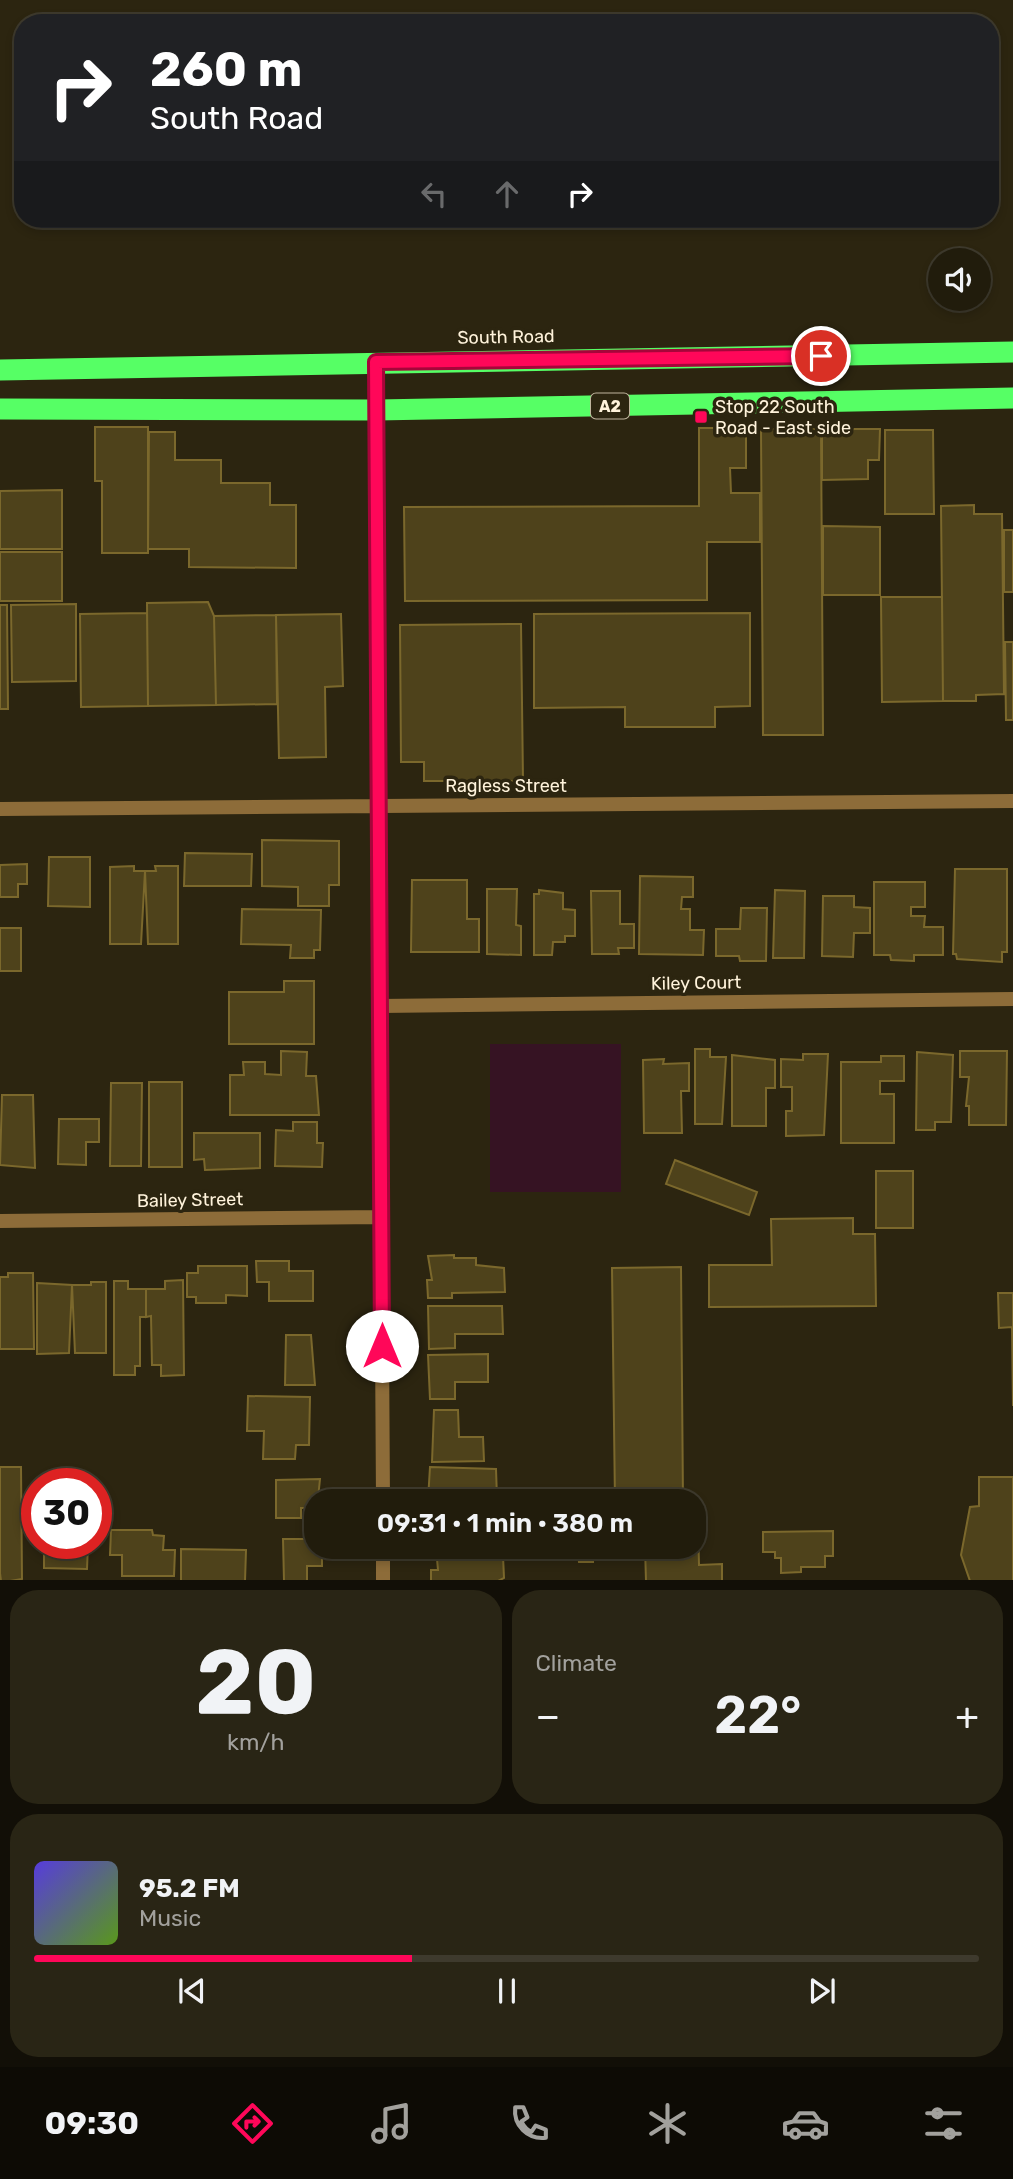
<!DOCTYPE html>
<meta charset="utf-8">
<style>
body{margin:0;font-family:Rubik,sans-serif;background:#292515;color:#f1f3f6;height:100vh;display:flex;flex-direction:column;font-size:26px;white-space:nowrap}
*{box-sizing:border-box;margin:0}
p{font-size:23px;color:#a2a19d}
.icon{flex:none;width:38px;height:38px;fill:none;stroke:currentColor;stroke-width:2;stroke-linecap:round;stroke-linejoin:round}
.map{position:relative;height:1580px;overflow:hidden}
.side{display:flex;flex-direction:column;gap:10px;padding:10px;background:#120f07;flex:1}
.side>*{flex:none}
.top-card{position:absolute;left:14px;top:14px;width:985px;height:214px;border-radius:28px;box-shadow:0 4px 10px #0003,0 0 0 2px #3e3a2d;background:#202124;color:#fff;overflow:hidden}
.fabs{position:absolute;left:928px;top:248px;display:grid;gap:14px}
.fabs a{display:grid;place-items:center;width:63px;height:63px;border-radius:50%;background:#211c0c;box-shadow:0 4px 10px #0003,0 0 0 2px #3e3a2d;font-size:35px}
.speed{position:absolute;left:21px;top:1468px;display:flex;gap:14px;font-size:35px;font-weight:700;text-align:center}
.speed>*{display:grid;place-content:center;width:91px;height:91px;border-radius:50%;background:#211c0c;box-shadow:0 4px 10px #0003,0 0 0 2px #3e3a2d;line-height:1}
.speed .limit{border:10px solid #d22;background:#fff;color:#111}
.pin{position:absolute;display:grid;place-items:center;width:60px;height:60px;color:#fff;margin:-30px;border:4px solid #fff;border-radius:50%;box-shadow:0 2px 7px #0007}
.me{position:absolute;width:77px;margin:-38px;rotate:0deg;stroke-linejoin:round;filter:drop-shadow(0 0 5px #0008)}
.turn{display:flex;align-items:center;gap:24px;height:147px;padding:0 21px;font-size:32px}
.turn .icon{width:91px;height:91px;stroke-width:2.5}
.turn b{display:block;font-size:49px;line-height:60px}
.lanes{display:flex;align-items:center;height:66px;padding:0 21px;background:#0003;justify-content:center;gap:35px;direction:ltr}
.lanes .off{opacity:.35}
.big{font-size:52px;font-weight:600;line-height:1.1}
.side .tile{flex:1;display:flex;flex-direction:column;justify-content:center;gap:10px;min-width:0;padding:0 24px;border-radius:28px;background:#292515}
.side .dial{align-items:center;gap:0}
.dial b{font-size:91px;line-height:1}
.song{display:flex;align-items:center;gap:21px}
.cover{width:84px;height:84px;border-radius:10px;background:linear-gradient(135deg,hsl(250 70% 55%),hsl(90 70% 35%))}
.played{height:7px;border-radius:4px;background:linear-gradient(90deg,#ff0759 40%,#3e3a2d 40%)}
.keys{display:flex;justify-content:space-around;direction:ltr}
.heat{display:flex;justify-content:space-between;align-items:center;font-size:38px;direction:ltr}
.side .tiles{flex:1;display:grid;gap:10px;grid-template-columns:1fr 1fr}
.tile:last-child{grid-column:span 2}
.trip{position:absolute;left:304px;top:1489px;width:402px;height:70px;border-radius:28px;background:#211c0c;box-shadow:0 4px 10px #0003,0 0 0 2px #3e3a2d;font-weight:600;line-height:70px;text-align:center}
.dock{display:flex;height:112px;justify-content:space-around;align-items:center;background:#0d0b05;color:#a2a19d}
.dock .icon{width:49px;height:49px}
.dock .current{color:#ff0759}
.dock b{font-size:32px;color:#f1f3f6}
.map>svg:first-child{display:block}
.green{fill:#361323}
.building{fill:#4e421b;stroke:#7b682c;stroke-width:2}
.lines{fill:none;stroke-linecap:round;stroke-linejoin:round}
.street{stroke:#8d6c39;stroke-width:14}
.highway{stroke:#56ff65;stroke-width:21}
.route-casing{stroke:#a6053a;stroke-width:18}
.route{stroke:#ff0759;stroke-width:12}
.poi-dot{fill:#ff0759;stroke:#2c2510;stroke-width:2.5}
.labels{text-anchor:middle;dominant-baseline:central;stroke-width:7;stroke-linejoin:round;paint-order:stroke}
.shield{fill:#2c2510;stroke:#c0b59e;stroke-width:2}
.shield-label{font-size:16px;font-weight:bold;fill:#fff3db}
.street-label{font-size:18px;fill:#fff3db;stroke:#2c2510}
.poi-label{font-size:18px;fill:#fff3db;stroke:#2c2510;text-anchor:start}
</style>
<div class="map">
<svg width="1013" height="1581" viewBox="0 0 1013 1581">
<rect width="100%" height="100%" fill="#2c2510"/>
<path class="green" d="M 490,1044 L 621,1044 L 621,1192 L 490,1192 Z"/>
<path class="building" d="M 95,427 L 148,427 L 148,553 L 102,553 L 102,481 L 95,481 Z
M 699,428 L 746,428 L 746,468 L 730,468 L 731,493 L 760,493 L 760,542 L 707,542 L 707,600 L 405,601 L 404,507 L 699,506 Z
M 761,429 L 821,429 L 823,735 L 763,735 Z
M 822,429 L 880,429 L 879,460 L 868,460 L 868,479 L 822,480 Z
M 885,430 L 933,430 L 934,514 L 885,514 Z
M 149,432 L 175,432 L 175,460 L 221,460 L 221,483 L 270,483 L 270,505 L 296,505 L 296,568 L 189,567 L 189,549 L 148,549 Z
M 62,490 L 62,549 L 0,549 L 0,491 Z
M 974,505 L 974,514 L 1002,514 L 1004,694 L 976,695 L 976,701 L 943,701 L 941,506 Z
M 823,526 L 880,527 L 880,595 L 823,595 Z
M 1004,530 L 1013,530 L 1013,592 L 1004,592 Z
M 0,552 L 62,552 L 62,601 L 0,601 Z
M 881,597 L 942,597 L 943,701 L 882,702 Z
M 208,602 L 214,616 L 216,705 L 148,706 L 147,603 Z
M 76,604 L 76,681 L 12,682 L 11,605 Z
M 0,605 L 7,605 L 8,709 L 0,709 Z
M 147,613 L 148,706 L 81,707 L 80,614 Z
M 750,613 L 750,706 L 715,707 L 715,727 L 625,727 L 625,707 L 534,708 L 534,614 Z
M 341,614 L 343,686 L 325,687 L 326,757 L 279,758 L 276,615 Z
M 276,615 L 277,704 L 216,705 L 214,616 Z
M 521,624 L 523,781 L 424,781 L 424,762 L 401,762 L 400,625 Z
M 1005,642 L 1013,642 L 1013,720 L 1006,720 Z
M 262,840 L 339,841 L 339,885 L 329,885 L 329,906 L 298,906 L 298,887 L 262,886 Z
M 185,853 L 252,854 L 251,886 L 184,886 Z
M 49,857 L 90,857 L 90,907 L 48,906 Z
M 27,864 L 27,884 L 18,884 L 18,897 L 0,897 L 0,865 Z
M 134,866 L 134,871 L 145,871 L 141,944 L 110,944 L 110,867 Z
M 155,866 L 178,866 L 178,944 L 148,944 L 145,871 L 156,871 Z
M 955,869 L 1007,869 L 1007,952 L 1002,952 L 1002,962 L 957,959 L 956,954 L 953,954 Z
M 640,876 L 693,877 L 693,897 L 682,897 L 681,909 L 690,909 L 690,930 L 704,930 L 703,955 L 639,954 Z
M 412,880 L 467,880 L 467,919 L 479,919 L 479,952 L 411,952 Z
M 874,882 L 925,882 L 925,907 L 911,907 L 911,916 L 925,916 L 924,927 L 943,927 L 943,955 L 914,955 L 914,961 L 891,960 L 890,955 L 874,955 Z
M 487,889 L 517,889 L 516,925 L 521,926 L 521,955 L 487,954 Z
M 539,890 L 563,893 L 563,909 L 575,910 L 575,936 L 565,936 L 565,942 L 553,942 L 552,955 L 534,955 L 534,894 L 539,894 Z
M 775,890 L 805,891 L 804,958 L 773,958 Z
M 591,891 L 620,891 L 620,924 L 634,924 L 634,948 L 618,948 L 619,954 L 592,954 Z
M 823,896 L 854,896 L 854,907 L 870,908 L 870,933 L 854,933 L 853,957 L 822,956 Z
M 741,908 L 767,908 L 766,961 L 740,961 L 739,956 L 716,956 L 716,929 L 740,929 Z
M 242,909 L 321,910 L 320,950 L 314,950 L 314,958 L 290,958 L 291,945 L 241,944 Z
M 0,928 L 21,928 L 21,971 L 0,971 Z
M 284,981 L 314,981 L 314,1044 L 229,1044 L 229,992 L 284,992 Z
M 695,1049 L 710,1049 L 710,1057 L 726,1057 L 722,1124 L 695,1124 Z
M 281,1051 L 307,1052 L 306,1076 L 316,1076 L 319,1115 L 230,1115 L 230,1075 L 244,1075 L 243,1062 L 265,1062 L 265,1074 L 281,1075 Z
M 960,1051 L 1007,1051 L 1006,1125 L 969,1125 L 969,1106 L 966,1106 L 969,1077 L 960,1077 Z
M 917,1052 L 953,1055 L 951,1122 L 935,1122 L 935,1130 L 916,1130 Z
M 803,1054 L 828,1054 L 824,1135 L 786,1136 L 786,1111 L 792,1111 L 792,1087 L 781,1087 L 781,1059 L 803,1060 Z
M 732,1055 L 775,1060 L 775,1088 L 766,1088 L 766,1126 L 732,1126 Z
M 881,1056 L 904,1056 L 904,1081 L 880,1081 L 880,1094 L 894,1094 L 894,1143 L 841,1143 L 841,1062 L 881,1062 Z
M 664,1059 L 663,1064 L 689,1063 L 689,1091 L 681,1091 L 682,1133 L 644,1133 L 643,1060 Z
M 149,1082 L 182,1082 L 182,1167 L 149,1167 Z
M 111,1083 L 142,1083 L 141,1166 L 110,1166 Z
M 2,1095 L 33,1095 L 35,1168 L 0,1165 Z
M 59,1119 L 99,1119 L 99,1142 L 86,1142 L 86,1165 L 58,1164 Z
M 293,1122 L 317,1122 L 317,1143 L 323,1143 L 322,1167 L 275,1166 L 276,1130 L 293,1131 Z
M 194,1133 L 260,1133 L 260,1168 L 205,1170 L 204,1159 L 194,1160 Z
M 675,1160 L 757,1192 L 749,1215 L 666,1184 Z
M 876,1171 L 913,1171 L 913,1228 L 876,1228 Z
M 853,1218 L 853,1234 L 875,1234 L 876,1306 L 709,1307 L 709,1265 L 772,1265 L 771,1219 Z
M 454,1255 L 454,1258 L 476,1258 L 476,1265 L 504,1268 L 505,1292 L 452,1293 L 452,1298 L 428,1298 L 427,1280 L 432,1280 L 428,1256 Z
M 256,1261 L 289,1261 L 289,1271 L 313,1271 L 313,1301 L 269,1301 L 269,1282 L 257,1282 Z
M 198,1266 L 247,1266 L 247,1296 L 226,1295 L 226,1303 L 196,1303 L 196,1297 L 187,1297 L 187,1273 L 198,1273 Z
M 681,1267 L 683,1502 L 615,1502 L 612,1268 Z
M 8,1273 L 33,1273 L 34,1349 L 0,1349 L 0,1277 L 8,1277 Z
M 183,1280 L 184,1375 L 161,1376 L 161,1365 L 152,1365 L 151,1316 L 146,1317 L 146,1289 L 165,1289 L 165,1281 Z
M 114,1281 L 128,1281 L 128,1289 L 146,1289 L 146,1317 L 140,1317 L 140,1366 L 135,1366 L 135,1375 L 114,1375 Z
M 91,1282 L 106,1282 L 106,1353 L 75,1353 L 72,1285 L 91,1285 Z
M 37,1283 L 72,1285 L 69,1353 L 37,1354 Z
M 998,1293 L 1013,1293 L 1013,1406 L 1012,1327 L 999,1328 Z
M 428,1306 L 502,1306 L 503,1334 L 455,1334 L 455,1348 L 429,1349 Z
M 286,1335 L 311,1335 L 315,1385 L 285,1385 Z
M 488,1354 L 488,1382 L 455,1382 L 455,1399 L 430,1399 L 428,1355 Z
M 248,1396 L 310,1397 L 309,1445 L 296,1445 L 295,1459 L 263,1459 L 264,1431 L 247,1431 Z
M 434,1410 L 458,1410 L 459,1437 L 483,1437 L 484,1461 L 432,1462 Z
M 0,1467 L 21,1467 L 22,1579 L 10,1581 L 1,1581 L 0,1573 Z
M 430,1467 L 496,1469 L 497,1498 L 428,1500 Z
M 979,1477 L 1013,1477 L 1013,1581 L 970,1581 L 961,1555 L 970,1507 L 979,1506 Z
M 320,1479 L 317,1508 L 301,1508 L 301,1518 L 276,1518 L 276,1480 Z
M 695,1523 L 698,1523 L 699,1565 L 722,1564 L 722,1581 L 646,1581 L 645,1547 L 695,1547 Z
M 111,1530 L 152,1530 L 153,1535 L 164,1536 L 163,1550 L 175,1550 L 174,1576 L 122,1576 L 122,1555 L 110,1555 Z
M 833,1531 L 833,1556 L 825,1556 L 825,1567 L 801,1567 L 801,1572 L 781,1573 L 781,1558 L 775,1558 L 775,1552 L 763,1552 L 763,1532 Z
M 283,1539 L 317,1539 L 317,1547 L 322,1547 L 322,1566 L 307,1566 L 307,1581 L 284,1581 Z
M 44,1544 L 88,1544 L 87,1569 L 44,1568 Z
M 544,1547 L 602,1547 L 602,1550 L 593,1550 L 593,1562 L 579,1562 L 578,1553 L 559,1553 L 559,1547 Z
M 181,1549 L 246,1550 L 245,1581 L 181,1581 Z
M 503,1556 L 504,1578 L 498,1581 L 431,1581 L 431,1570 L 438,1570 L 437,1559 Z"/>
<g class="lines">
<path class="street" d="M 376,362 L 383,1502
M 0,809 L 1013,801
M 380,1006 L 1013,999
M 0,1221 L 381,1217
M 383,1547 L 383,1581"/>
<path class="highway" d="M 0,370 L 1013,352
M 0,409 L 377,410 L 1013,398"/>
</g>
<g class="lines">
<defs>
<path id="route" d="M 382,1346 L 376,362 L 821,356"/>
</defs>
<use href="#route" class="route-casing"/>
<use href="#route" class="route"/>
</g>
<rect class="poi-dot" x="694" y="410" width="14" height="14" rx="3.5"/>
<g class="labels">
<rect class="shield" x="591" y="393.5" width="38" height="25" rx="5"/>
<g class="shield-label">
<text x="610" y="406">A2</text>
</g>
<g class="street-label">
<text transform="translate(506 337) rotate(-1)">South Road</text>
<text x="506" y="786">Ragless Street</text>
<text transform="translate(696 983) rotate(-1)">Kiley Court</text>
<text transform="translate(190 1200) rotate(-1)">Bailey Street</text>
</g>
<g class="poi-label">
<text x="715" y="407">Stop 22 South<tspan x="715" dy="21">Road - East side</tspan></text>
</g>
</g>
</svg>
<div class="fabs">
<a><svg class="icon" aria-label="sound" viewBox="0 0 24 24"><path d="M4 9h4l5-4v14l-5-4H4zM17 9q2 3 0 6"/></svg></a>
</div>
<div class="speed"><div class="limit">30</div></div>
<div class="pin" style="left:821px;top:356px;background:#d93025"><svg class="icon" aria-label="arrive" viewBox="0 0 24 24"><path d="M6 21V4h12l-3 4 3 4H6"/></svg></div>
<svg class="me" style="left:382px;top:1346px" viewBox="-20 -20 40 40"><circle r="19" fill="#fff"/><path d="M0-13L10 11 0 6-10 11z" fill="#ff0759"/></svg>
<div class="trip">09:31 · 1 min · 380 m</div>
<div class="top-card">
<div class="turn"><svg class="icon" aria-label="right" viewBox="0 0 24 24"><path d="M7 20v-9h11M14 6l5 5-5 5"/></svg><div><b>260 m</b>South Road</div></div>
<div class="lanes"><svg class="icon off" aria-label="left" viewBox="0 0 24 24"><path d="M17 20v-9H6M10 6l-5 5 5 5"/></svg><svg class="icon off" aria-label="ahead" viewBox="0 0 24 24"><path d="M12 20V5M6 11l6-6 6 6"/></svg><svg class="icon" aria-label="right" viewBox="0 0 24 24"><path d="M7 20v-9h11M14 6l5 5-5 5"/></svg></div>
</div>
</div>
<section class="side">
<div class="tiles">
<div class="tile dial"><b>20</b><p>km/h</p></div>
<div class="tile"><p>Climate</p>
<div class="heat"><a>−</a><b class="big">22°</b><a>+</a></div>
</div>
<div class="tile">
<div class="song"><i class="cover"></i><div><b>95.2 FM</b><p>Music</p></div></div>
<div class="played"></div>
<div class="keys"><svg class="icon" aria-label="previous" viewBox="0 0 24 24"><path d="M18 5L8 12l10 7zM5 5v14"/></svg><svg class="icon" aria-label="pause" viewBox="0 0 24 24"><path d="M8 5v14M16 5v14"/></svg><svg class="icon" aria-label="next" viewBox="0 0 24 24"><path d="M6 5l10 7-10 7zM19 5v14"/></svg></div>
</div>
</div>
</section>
<nav class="dock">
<b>09:30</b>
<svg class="icon current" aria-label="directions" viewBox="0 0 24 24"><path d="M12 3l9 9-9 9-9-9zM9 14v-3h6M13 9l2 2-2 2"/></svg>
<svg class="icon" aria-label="music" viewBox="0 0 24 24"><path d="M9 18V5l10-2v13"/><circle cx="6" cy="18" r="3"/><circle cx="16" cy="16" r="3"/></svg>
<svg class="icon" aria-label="phone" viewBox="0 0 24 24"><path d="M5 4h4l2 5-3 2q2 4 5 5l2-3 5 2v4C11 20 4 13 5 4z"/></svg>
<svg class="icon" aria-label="climate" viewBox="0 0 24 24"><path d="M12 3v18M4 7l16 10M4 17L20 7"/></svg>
<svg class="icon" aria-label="car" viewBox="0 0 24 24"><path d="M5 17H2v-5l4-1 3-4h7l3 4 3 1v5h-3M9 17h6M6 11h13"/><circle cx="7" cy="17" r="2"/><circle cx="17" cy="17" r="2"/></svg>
<svg class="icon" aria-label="filters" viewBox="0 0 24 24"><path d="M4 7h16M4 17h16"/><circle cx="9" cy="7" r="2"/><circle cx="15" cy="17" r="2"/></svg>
</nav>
